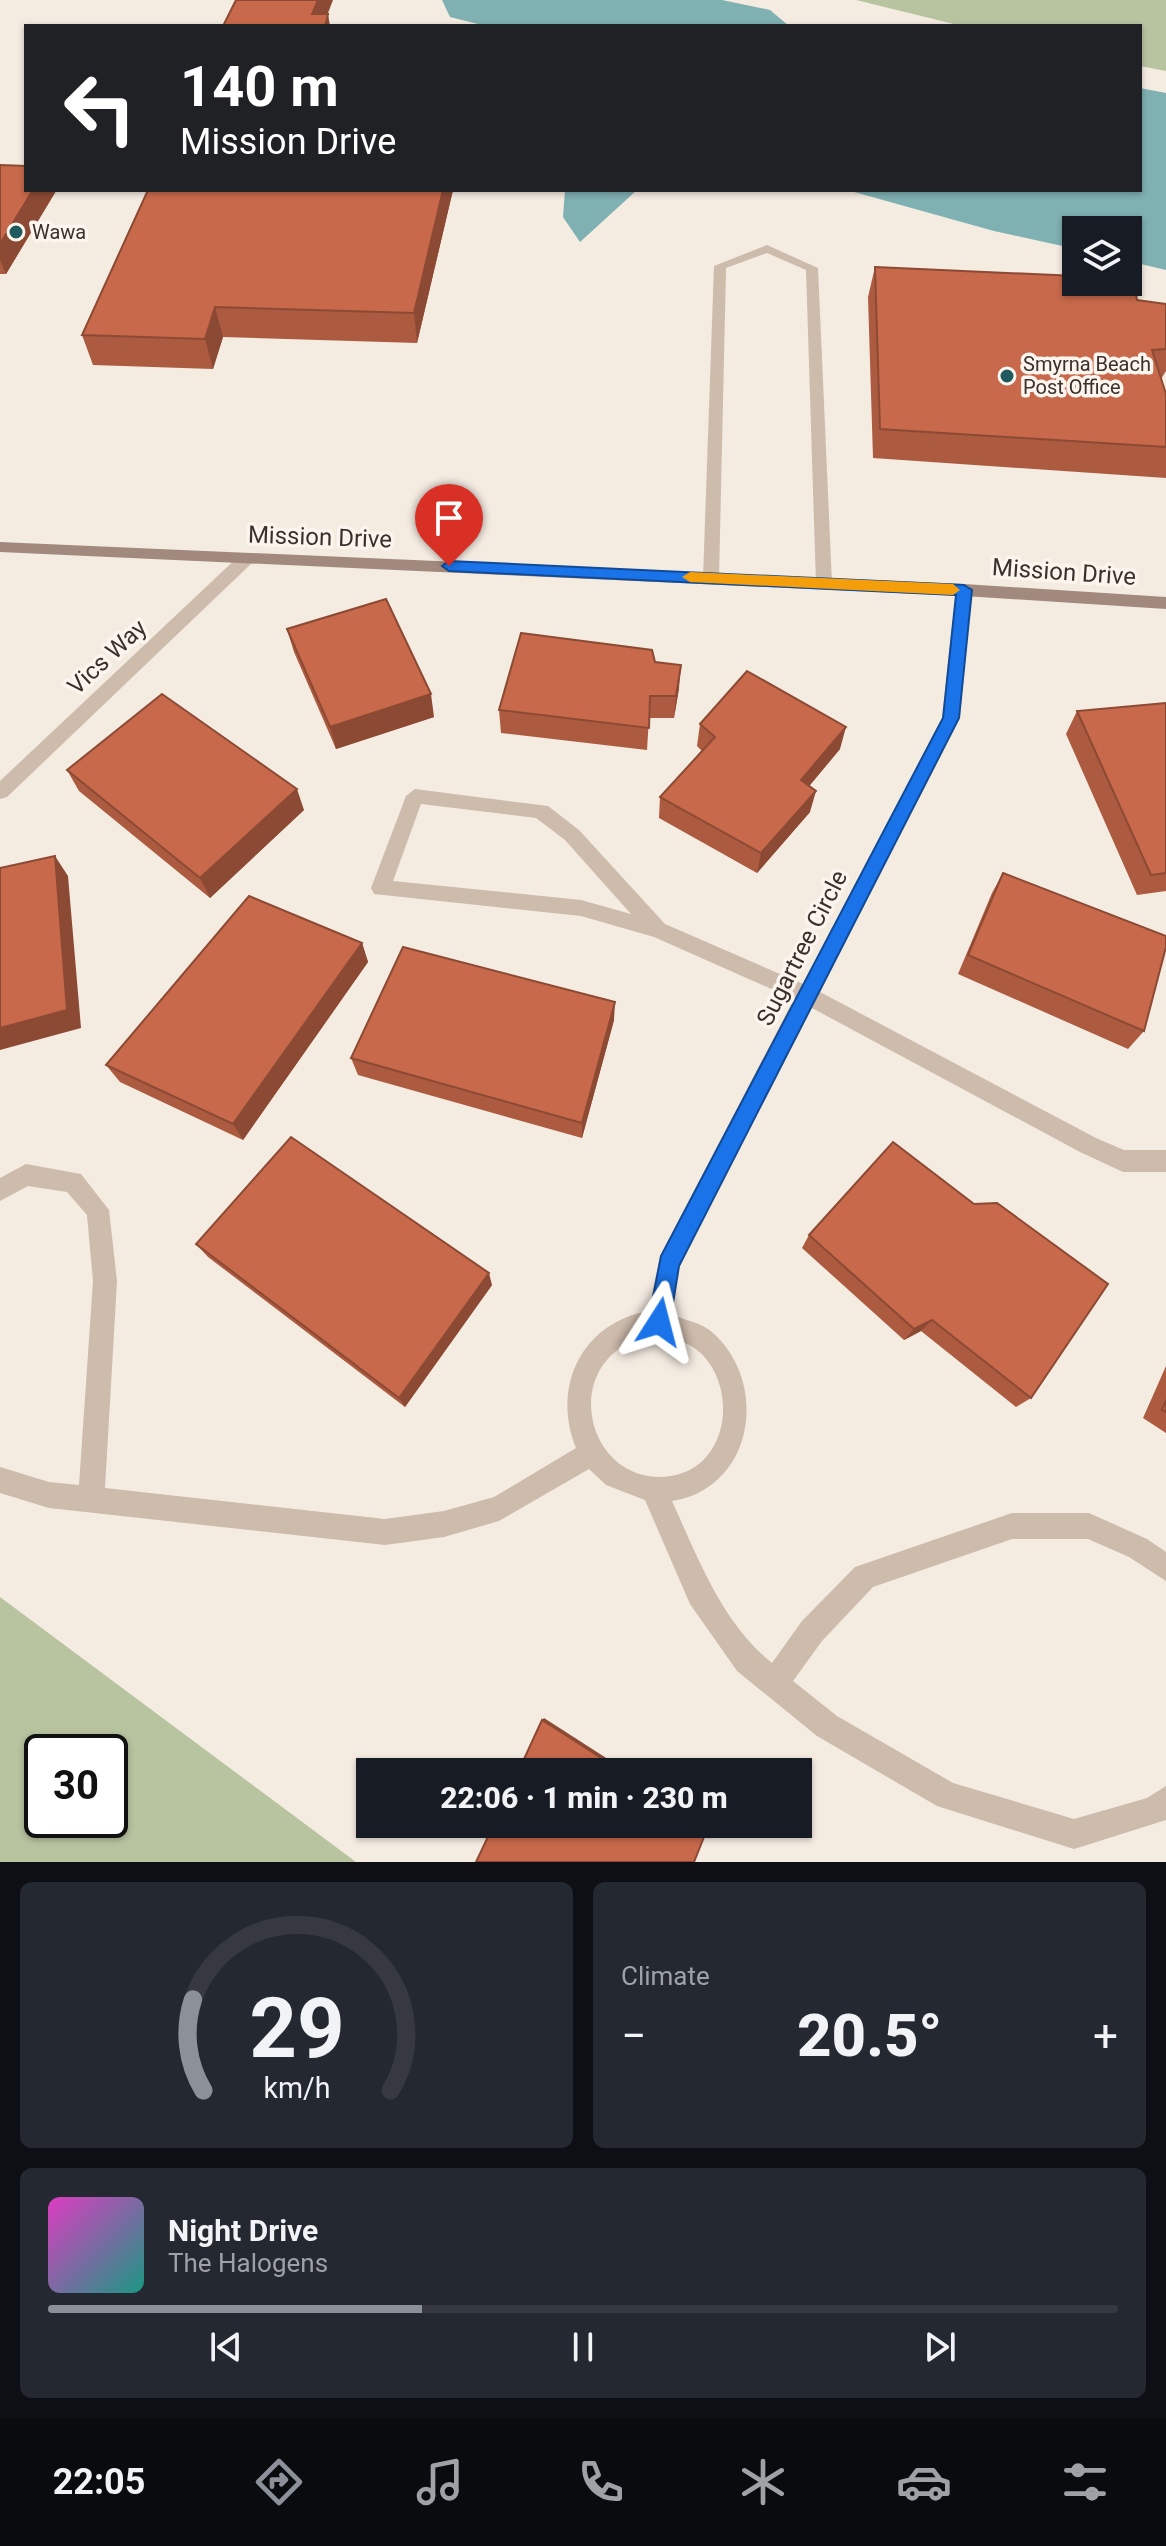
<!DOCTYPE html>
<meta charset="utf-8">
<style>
body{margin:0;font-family:Roboto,sans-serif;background:#242831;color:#f1f3f6;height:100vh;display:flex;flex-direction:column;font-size:30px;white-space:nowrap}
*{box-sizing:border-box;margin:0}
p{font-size:26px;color:#9ea1a6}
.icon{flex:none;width:44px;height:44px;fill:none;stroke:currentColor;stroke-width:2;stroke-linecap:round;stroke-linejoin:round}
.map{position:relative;height:1862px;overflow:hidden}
.sheet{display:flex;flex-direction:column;gap:20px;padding:20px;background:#0d0f14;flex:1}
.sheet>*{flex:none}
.guide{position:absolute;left:24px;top:24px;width:1118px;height:168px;border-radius:0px;box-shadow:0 2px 6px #0004;background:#202124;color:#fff;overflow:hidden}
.tools{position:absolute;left:1062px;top:216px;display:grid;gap:16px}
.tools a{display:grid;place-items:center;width:80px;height:80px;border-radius:0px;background:#171b24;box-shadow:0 2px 6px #0004;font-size:40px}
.speed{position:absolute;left:24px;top:1734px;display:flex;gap:16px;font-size:40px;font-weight:700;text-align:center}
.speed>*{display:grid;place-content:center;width:104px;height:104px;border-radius:50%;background:#171b24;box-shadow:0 2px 6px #0004;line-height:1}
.speed .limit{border:4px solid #111;border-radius:12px;background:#fff;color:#111}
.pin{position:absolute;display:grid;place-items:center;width:68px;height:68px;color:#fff;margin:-82px -34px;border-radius:50% 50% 50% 0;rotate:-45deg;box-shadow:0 0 8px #0007}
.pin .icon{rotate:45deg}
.me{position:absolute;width:88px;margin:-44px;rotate:9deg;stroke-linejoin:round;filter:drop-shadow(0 0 6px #0008)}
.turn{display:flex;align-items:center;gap:28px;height:168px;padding:0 24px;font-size:36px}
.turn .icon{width:104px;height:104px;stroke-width:2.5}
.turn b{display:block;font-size:56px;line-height:68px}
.big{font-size:60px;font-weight:800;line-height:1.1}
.sheet .widget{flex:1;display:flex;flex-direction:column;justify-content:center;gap:12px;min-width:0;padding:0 28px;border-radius:12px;background:#242831}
.sheet .dial{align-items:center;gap:0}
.dial svg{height:208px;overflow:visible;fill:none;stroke:#363941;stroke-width:7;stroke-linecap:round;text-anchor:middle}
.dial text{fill:#f1f3f6;stroke:none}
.song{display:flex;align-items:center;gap:24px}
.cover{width:96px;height:96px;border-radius:12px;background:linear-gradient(135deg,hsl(310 70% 55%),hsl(170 70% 35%))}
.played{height:8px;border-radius:4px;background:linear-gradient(90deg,#8c9099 35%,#363941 35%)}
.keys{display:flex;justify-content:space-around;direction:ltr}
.heat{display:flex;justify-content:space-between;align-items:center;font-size:44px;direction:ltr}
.sheet .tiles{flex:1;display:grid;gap:20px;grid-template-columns:1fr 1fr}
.widget:last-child{grid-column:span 2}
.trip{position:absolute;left:356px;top:1758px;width:456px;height:80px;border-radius:0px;background:#171b24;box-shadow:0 2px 6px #0004;font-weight:800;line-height:80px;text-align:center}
.menu{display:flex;height:128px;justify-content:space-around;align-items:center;background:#090b0e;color:#9ea1a6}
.menu .icon{width:56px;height:56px}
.menu .selected{color:#8c9099}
.menu b{font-size:36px;color:#f1f3f6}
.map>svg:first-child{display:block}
.green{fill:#b8c4a0;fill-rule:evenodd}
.water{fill:#7fb0b2}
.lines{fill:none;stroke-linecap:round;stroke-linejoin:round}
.lane{fill:#cdbbac;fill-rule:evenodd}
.street{fill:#cdbbac;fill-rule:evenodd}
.secondary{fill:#a18a7d;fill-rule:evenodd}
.wall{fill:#ac5a40}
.shaded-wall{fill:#8c4a34}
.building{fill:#c8694b;stroke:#8c4a34;stroke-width:2}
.route{fill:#1a73e8;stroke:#114b97;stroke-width:2}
.slow{fill:#f59e0b}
.poi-dot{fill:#1f5a5e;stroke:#fbf5ee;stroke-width:3}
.labels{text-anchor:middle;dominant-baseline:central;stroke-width:7;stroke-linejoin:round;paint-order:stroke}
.far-poi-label{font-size:20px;fill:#3b302b;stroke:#fbf5ee;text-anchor:start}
.street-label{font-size:24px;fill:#3b302b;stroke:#fbf5ee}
</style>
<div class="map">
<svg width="1166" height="1862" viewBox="0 0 1166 1862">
<rect width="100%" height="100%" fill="#f4ebe1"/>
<path class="green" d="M 856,0 L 1166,0 L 1166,71 L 1140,66 L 1140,26 L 962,26 Z
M 0,1597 L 356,1862 L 0,1862 ZM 42,1752 L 110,1752 L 110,1820 L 42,1820 Z"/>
<path class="water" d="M 442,0 L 722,0 L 770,10 L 789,26 L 486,26 L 450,17 Z
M 1140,88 L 1166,93 L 1166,270 L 1128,261 L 1128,230 L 1076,230 L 1076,249 L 994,231 L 847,190 L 1140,190 Z
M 565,190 L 637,190 L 580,242 L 563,217 Z"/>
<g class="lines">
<path class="lane" d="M 767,245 L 818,268 L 832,584 L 824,590 L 816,584 L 806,270 L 767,253 L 726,268 L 719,578 L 711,584 L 703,578 L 714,266 Z"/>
<path class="street" d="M 247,553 L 255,558 L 253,562 L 7,797 L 0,799 L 0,781 L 241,554 Z
M 964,584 L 972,590 L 960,718 L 820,992 L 1096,1138 L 1124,1150 L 1166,1150 L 1166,1172 L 1123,1172 L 1080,1152 L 812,1008 L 679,1266 L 672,1315 C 685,1320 702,1323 712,1332 C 770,1383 754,1488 672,1501 C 698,1558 722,1623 772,1663 L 802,1621 L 855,1567 L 1012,1513 L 1089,1513 L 1147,1539 L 1166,1552 L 1166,1581 L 1129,1557 L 1088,1539 L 1012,1539 L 873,1587 L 822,1641 L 793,1681 L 837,1716 L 953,1783 L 1074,1819 L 1147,1798 L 1166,1786 L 1166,1820 L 1074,1849 L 937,1806 L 817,1736 L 737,1671 L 690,1604 L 645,1500 L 606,1485 L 589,1469 L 499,1521 L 444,1537 L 385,1545 L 49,1508 L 0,1493 L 0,1467 L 49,1482 L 79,1485 L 93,1281 L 87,1215 L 67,1192 L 28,1186 L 0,1201 L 0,1178 L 26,1164 L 81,1174 L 109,1210 L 117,1281 L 105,1488 L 385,1519 L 444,1511 L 494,1497 L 576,1448 C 551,1387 582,1322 649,1311 L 660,1256 L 794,999 L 654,937 L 581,916 L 374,894 L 371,888 L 406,796 L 415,789 L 548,806 L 579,830 L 665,924 L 803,984 L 942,718 L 956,590 ZM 421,804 L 536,818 L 565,840 L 631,914 L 581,900 L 393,881 ZM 659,1334 C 669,1338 684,1341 693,1347 C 727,1370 733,1425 707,1456 C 698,1467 684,1474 671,1476 C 583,1490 552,1349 659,1334 Z"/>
<path class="secondary" d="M 0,542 L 964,584 L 1166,597 L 1166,609 L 964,596 L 0,552 Z"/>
</g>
<path class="wall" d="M 0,165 L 56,191 L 6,274 L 0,274 Z
M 148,190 L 453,190 L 417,343 L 223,337 L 213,369 L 93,365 L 82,335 Z
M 875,267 L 1166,304 L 1166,371 L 1161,379 L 1166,394 L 1166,478 L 873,458 L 868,297 Z
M 287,629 L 434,717 L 336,749 L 294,652 Z
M 655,662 L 679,688 L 674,718 L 649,718 L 647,750 L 501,733 L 499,710 Z
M 1166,703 L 1166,891 L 1137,895 L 1066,734 L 1077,711 Z
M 700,724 L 840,749 L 809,786 L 810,812 L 757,873 L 659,818 L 660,797 L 702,751 L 697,746 Z
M 67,770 L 304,810 L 210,898 L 79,791 Z
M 1003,873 L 1144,1031 L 1128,1049 L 958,974 L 992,893 Z
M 362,943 L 368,962 L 243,1140 L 120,1082 L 106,1065 Z
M 614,1020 L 582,1138 L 358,1075 L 351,1058 Z
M 893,1142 L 1031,1398 L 1016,1407 L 921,1331 L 904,1340 L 802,1248 L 809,1235 Z
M 196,1244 L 492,1285 L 405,1407 L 208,1257 Z
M 1166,1366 L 1166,1433 L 1143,1418 Z"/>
<path class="shaded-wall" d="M 318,0 L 333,0 L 323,26 L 312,14 Z
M 328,14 L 330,26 L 325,26 Z
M 33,190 L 56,191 L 6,274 L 0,260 L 0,244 Z
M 443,190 L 453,190 L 417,343 L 414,313 Z
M 215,307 L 223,337 L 213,369 L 205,339 Z
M 681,665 L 679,688 L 674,718 L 676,696 Z
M 431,694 L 434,717 L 336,749 L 330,727 Z
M 846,727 L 840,749 L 796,802 L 801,780 Z
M 297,789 L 304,810 L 210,898 L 200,878 Z
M 816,791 L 810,812 L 757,873 L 761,853 Z
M 55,856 L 68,876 L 81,1028 L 0,1050 L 0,1028 Z
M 362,943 L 368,962 L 243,1140 L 233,1124 Z
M 615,1002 L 614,1020 L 582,1138 L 582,1123 Z
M 489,1273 L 492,1285 L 405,1407 L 399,1398 Z
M 932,1320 L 921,1331 L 904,1340 L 914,1329 Z
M 544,1718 L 628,1772 L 623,1772 L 542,1720 Z"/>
<path class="building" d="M 236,0 L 318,0 L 312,14 L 328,14 L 325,26 L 223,26 Z
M 0,165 L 26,166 L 26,190 L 33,190 L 0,244 Z
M 148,190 L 443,190 L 414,313 L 215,307 L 205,339 L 82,335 Z
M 875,267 L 1076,276 L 1076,282 L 1128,282 L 1128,278 L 1133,278 L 1137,300 L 1166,304 L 1166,349 L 1152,350 L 1166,394 L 1166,447 L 880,429 Z
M 386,599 L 431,694 L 330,727 L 287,629 Z
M 521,633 L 652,650 L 655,662 L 681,665 L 676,696 L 650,696 L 649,728 L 499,710 Z
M 747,671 L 846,727 L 801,780 L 816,791 L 761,853 L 660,797 L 715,737 L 700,724 Z
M 162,694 L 297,789 L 200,878 L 67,770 Z
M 1166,703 L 1166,873 L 1151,875 L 1077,711 Z
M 55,856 L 67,1010 L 0,1028 L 0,868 Z
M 1003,873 L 1166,936 L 1166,947 L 1144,1031 L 968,955 Z
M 249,896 L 362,943 L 233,1124 L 106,1065 Z
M 403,947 L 615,1002 L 582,1123 L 351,1058 Z
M 291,1137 L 489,1273 L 399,1398 L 196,1244 Z
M 893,1142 L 974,1204 L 997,1203 L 1108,1284 L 1031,1398 L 932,1320 L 914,1329 L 809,1235 Z
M 1166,1400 L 1166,1412 L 1162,1410 Z
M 542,1720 L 623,1772 L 518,1772 Z
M 494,1824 L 703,1824 L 708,1827 L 694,1862 L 476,1862 Z"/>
<path class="route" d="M 449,561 L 964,585 L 972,590 L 959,718 L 679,1266 L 670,1322 L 667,1330 L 659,1333 L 651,1330 L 648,1322 L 661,1256 L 943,718 L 956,595 L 449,571 L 442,566 Z"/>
<path class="slow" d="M 690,572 L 953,584 L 960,590 L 953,595 L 690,582 L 682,577 Z"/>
<g class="poi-dot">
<circle cx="16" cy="232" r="8"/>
<circle cx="1007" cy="376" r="8"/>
</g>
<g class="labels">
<g class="far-poi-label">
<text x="32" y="232">Wawa</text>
<text x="1023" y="364">Smyrna Beach<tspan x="1023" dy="23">Post Office</tspan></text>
</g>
<g class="street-label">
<text transform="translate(320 537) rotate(2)">Mission Drive</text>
<text transform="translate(1064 572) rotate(4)">Mission Drive</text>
<text transform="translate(107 657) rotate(-43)">Vics Way</text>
<text transform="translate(802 948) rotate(-63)">Sugartree Circle</text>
</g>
</g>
</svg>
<div class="tools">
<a><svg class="icon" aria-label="layers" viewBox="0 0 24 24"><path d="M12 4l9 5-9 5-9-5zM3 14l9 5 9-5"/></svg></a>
</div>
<div class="speed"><div class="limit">30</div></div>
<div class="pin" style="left:449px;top:566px;background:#d93025"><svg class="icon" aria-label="arrive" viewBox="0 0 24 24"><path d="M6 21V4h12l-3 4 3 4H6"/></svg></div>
<svg class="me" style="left:659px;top:1322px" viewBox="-20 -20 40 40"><path d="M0-17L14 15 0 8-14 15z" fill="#1a73e8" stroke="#fff" stroke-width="4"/></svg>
<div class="trip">22:06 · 1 min · 230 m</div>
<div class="guide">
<div class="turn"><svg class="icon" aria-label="left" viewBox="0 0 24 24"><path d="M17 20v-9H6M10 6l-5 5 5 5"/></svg><div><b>140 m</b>Mission Drive</div></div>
</div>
</div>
<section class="sheet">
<div class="tiles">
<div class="widget dial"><svg viewBox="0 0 100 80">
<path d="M14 69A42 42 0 1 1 86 69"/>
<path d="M14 69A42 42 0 0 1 10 34" stroke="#8c9099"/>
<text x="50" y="56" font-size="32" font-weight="700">29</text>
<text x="50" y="72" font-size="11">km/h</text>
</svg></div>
<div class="widget"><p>Climate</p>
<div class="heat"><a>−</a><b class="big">20.5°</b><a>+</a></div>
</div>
<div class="widget">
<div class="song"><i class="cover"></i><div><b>Night Drive</b><p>The Halogens</p></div></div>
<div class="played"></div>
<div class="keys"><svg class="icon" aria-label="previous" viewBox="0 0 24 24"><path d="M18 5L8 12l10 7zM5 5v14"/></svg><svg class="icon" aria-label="pause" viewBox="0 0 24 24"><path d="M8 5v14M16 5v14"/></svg><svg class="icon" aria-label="next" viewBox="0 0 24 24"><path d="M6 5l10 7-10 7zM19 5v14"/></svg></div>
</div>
</div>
</section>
<nav class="menu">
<b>22:05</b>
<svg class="icon selected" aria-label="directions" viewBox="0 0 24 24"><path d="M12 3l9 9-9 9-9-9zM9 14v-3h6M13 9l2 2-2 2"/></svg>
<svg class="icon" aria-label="music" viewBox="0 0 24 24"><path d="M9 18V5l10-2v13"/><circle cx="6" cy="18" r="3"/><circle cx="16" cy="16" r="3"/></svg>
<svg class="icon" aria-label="phone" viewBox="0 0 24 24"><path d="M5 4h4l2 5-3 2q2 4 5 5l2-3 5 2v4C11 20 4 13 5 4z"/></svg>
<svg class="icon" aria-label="climate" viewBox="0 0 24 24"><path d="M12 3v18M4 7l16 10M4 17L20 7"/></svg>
<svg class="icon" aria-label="car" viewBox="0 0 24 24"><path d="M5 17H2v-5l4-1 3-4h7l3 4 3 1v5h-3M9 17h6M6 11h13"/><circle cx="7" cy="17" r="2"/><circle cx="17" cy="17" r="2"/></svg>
<svg class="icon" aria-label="filters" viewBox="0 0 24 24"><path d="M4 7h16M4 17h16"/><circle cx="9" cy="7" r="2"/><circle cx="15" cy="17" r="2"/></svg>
</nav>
